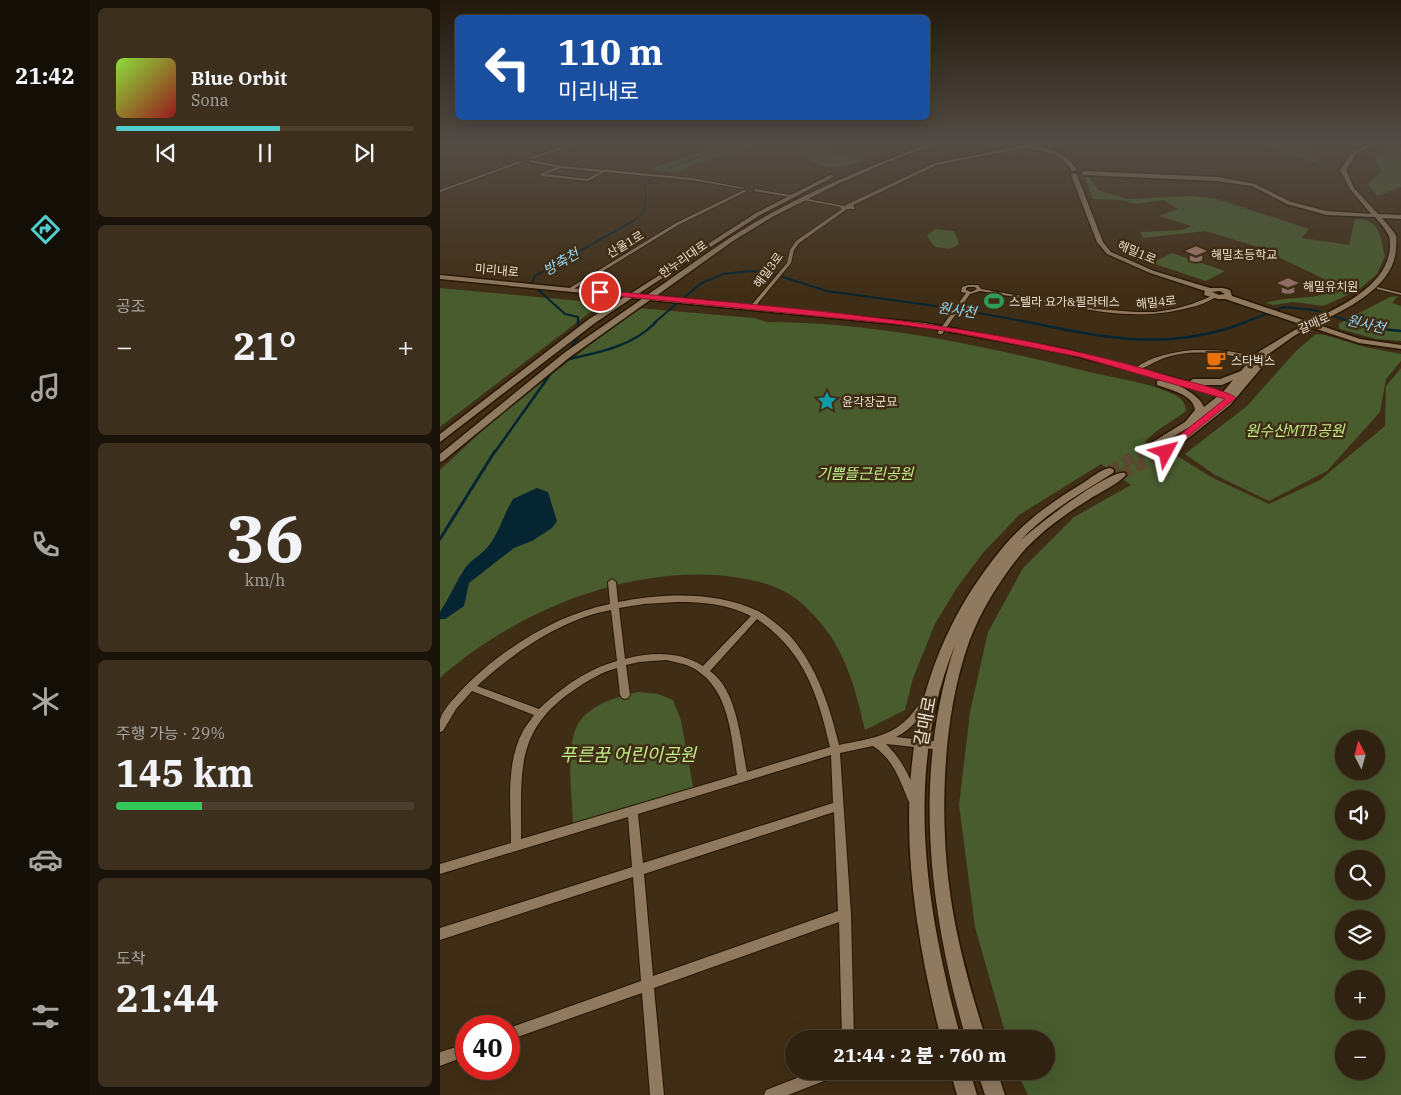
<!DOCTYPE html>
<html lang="ko">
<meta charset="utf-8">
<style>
body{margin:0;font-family:"IBM Plex Serif","Noto Sans KR",serif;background:#3c2f1e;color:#f1f3f6;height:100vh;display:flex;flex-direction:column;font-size:19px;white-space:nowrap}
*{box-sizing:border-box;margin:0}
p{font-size:16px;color:#a8a49f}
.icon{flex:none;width:28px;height:28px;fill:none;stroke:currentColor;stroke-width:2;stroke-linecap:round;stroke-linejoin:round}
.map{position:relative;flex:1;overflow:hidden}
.sheet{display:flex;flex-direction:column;gap:8px;padding:8px;background:#1a1309;width:350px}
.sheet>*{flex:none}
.guide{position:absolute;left:15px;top:15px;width:475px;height:105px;border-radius:8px;box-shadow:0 5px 20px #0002,0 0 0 1px #4b3f30;background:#1a4fa0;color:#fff;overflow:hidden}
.needle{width:32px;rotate:354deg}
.fabs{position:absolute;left:895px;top:730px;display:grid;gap:10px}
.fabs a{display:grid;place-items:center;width:50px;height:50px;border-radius:50%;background:#302210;box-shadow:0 5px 20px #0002,0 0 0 1px #4b3f30;font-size:25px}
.speed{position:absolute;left:15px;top:1015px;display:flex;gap:10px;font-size:25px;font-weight:700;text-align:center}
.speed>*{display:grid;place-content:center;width:65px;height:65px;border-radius:50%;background:#302210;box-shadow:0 5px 20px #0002,0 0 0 1px #4b3f30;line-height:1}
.speed .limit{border:8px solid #d22;background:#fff;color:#111}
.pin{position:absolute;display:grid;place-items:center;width:42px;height:42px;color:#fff;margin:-21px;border:2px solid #fff;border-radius:50%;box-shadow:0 1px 5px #0007}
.me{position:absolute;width:55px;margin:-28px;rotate:52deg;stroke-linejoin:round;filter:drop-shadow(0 0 4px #0008)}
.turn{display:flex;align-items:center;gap:18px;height:105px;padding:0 20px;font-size:22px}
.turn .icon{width:65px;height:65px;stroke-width:2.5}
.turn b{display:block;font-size:35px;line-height:42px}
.big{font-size:38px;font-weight:800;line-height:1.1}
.sheet .widget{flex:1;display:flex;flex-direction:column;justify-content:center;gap:8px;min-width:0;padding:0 18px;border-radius:8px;background:#3c2f1e}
.sheet .dial{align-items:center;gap:0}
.dial b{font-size:65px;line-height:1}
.song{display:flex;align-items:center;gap:15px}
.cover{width:60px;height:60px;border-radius:8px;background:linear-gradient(135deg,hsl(90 70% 55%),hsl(0 70% 35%))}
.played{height:5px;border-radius:2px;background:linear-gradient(90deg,#52cdcf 55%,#4b3f30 55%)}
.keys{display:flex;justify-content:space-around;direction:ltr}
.heat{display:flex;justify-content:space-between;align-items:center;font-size:28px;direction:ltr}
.charge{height:8px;border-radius:4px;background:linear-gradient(90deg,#34c759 29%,#4b3f30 0)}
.trip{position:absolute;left:345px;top:1030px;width:270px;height:50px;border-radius:25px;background:#302210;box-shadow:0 5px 20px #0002,0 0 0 1px #4b3f30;font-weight:800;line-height:50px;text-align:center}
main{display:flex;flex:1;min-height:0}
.tabs{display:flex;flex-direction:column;width:90px;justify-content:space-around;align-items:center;background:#130e06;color:#a8a49f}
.tabs .icon{width:35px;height:35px}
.tabs .current{color:#52cdcf}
.tabs b{font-size:22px;color:#f1f3f6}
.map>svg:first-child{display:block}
.green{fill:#485c2e;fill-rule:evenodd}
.water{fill:#062532}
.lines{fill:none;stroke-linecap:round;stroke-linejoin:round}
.stream-far3{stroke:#062532;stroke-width:1}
.stream-far2{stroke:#062532;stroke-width:2}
.stream-far1{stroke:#062532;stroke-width:2.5}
.stream{stroke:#062532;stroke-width:3}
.secondary-tunnel-far1{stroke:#5a4831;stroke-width:9;stroke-dasharray:9 4.5;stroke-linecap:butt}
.secondary-tunnel{stroke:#5a4831;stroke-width:11;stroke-dasharray:11 5.5;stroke-linecap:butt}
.street-casing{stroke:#271500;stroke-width:2}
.secondary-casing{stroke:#271500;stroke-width:3}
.street{fill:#8f795f;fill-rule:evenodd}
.secondary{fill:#8f795f;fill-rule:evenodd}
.route{fill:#e11d48;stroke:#92132f}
.labels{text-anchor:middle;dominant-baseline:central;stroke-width:5;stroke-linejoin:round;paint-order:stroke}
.far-street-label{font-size:12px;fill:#eadecf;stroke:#402d15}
.far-poi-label{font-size:12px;fill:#eadecf;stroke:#402d15;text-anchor:start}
.far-water-label{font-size:14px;font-style:italic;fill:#93d8f8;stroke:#402d15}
.park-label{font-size:15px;font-style:italic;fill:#c2ef89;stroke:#402d15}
.near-street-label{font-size:18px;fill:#eadecf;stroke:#402d15}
.near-park-label{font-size:18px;font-style:italic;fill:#c2ef89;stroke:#402d15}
</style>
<main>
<nav class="tabs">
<b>21:42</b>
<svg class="icon current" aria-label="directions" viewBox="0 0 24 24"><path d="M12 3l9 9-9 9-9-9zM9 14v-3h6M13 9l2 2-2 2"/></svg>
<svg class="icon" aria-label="music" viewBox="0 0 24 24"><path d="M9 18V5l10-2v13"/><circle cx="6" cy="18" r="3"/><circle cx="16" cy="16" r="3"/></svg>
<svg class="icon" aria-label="phone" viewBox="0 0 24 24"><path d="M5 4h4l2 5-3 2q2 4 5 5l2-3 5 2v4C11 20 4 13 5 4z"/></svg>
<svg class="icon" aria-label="climate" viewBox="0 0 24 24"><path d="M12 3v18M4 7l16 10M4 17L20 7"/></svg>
<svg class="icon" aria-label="car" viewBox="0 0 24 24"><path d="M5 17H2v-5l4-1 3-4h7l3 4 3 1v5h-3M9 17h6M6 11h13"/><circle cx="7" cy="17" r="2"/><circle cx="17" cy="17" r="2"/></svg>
<svg class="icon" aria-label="filters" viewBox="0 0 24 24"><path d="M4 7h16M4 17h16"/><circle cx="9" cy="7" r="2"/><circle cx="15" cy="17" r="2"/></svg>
</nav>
<section class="sheet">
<div class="widget">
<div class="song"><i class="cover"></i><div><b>Blue Orbit</b><p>Sona</p></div></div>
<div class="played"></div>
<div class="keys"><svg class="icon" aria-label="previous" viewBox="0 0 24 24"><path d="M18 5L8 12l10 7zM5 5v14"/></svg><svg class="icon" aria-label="pause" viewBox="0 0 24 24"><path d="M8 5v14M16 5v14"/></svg><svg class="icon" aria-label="next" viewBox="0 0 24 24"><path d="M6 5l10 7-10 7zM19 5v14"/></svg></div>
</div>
<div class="widget"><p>공조</p>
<div class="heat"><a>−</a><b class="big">21°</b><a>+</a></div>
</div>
<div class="widget dial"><b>36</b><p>km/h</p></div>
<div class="widget"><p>주행 가능 · 29%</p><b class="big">145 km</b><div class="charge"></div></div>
<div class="widget"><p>도착</p><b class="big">21:44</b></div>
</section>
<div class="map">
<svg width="961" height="1095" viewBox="0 0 961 1095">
<rect width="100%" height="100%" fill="#402d15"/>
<path class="green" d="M 298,141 L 326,141 L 253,165 L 238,173 L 208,169 Z
M 352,141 L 379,141 L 395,153 L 422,160 C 395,170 386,171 361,155 L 357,146 Z
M 811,141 L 882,141 L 863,148 L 881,164 Z
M 949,144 L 961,146 L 961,187 L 937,196 L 928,184 L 941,171 L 936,157 L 954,146 Z
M 645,177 L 649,177 L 658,190 L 687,199 L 753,196 L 777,199 L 869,229 L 862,238 L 909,245 L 915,219 C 940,219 940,235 945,256 L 937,274 L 917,291 L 883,306 L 853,302 L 833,305 L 826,303 C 846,296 868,300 888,293 L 890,282 L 818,247 L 765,231 L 703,238 L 700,232 L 742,230 L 752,226 L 719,216 L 738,209 L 723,200 L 696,204 L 680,200 L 653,199 Z
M 495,229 L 514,231 L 519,244 L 510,249 L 495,247 L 487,236 Z
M 732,253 L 785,271 L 766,281 L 712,263 Z
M 0,288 L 152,302 L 157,307 L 0,427 Z
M 958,296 L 952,303 L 961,306 L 961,341 L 936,339 L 900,329 L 898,324 L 950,297 Z
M 198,308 L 314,318 L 327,322 C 434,322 546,346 649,372 C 678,379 710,382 737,396 C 742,399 746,405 746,411 C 732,422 716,429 705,442 L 739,457 L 771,477 L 829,504 L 880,480 L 945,426 L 946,386 L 961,368 L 961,1095 L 588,1095 L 576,1071 L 606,1071 L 606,1039 L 567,1039 L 535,927 L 519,805 L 530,712 L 548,632 L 583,568 L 634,517 L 691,485 L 661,464 L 579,515 L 542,554 L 516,589 L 495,624 L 473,678 L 465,710 L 425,730 C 413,678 402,638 359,601 C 344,588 320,581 300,578 C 197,561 76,610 0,678 L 0,470 L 59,415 ZM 904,739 L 936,739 L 936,771 L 904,771 ZM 904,799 L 936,799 L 936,831 L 904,831 ZM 904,859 L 936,859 L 936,891 L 904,891 ZM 904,919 L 936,919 L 936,951 L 904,951 ZM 904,979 L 936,979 L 936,1011 L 904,1011 ZM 904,1039 L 936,1039 L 936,1071 L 904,1071 Z
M 876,334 L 885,335 L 925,347 L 961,354 L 961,361 L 946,379 L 940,412 L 887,471 L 829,501 L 775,475 L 745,454 L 807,406 L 856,351 Z
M 198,692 L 218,694 L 233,700 L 241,720 L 254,792 L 133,829 C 133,800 125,754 136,728 C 145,706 178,696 198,692 Z"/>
<path class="water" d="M 97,488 L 108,492 L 117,521 L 112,528 L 92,541 L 74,548 L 29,583 L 24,606 L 5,619 L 0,619 L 0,612 C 9,598 16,582 25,568 C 32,559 43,554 50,544 C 60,530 64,514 73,499 Z"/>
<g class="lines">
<path class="stream-far3" d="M 192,221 C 208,213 206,203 205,186 C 234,160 275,152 311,141"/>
<path class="stream-far2" d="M 138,323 L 138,317 L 125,314 L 95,287 L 92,283 L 95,276 L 195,220
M 214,323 L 260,284 L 283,274 L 311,271 L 330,273 L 387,291 L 517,309 L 593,323
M 803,323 L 844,307 L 874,310 L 915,323"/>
<path class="stream-far1" d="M 587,322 C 666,338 729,352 806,322
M 912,322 L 932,328 L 961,331
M 129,350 L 139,336 L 138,322
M 124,360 C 157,353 192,347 216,322
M 55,452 L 114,369"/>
<path class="stream" d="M 0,539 L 55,451"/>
<path class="secondary-tunnel-far1" d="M 702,452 L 714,445"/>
<path class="secondary-tunnel" d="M 669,471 L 704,451
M 681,475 L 725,452"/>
<defs>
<path id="street" d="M 140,141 L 145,141 L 92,159 L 89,158 Z
M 595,141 L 600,141 L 592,145 L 589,144 Z
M 582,146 L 583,148 L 497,165 L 413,205 L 415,209 L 407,209 L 359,243 L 354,250 L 351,263 L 314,308 L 310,307 L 347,263 L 350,250 L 356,241 L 402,209 L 400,208 L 401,207 L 363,200 L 362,198 L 404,206 L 495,163 Z
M 91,160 L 121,166 L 164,170 L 166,169 L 168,170 L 252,178 L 305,188 L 303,189 L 252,180 L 165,172 L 148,181 L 101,176 L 100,174 L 117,167 L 90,162 ZM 121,168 L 160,172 L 147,179 L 105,174 Z
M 80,161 L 83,162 L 0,192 L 0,190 Z
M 315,189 L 350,195 L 352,196 L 350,197 L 314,191 Z
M 304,190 L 307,191 L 238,225 L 132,290 L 128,289 L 236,223 Z
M 528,285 L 538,285 L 541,289 L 657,309 L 696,312 L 715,312 L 734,309 L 752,304 L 772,296 L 776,297 C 768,302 758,306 748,308 C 699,321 654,311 604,302 C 583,298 562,295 540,291 L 530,294 L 502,334 L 498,334 L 498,332 L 526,293 L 521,292 L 522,287 ZM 528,287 L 535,287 L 537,289 L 531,292 L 526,290 L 526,288 Z
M 937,287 L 961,293 L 961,295 L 937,289 Z
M 754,350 C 773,350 800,350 817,359 L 814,361 C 785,353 753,348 724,358 C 715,361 703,370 695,370 L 694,369 C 711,356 733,352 754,350 Z
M 172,579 L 176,582 L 178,602 C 223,593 276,591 318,611 C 329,617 342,628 351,637 C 377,667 390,707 399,745 C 421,740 446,738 464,722 C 473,714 479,704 486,694 L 489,693 L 492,694 L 494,697 L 492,700 C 482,714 473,729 456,737 L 502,742 L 505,743 L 507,746 L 505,749 L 502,750 L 446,744 C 462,759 471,779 478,799 L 477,802 L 473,804 L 469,802 C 460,781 454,760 433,746 L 400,753 L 411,914 L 414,1039 L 402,1039 L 399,922 L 214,988 L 224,1095 L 210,1095 L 202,993 L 69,1040 L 69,1028 L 201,981 L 193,877 L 0,940 L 0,928 L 192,867 L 188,817 L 0,874 L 0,864 L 71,843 C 71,807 65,764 83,731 C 86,725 91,720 94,715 L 32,691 L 16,709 L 3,731 L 0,732 C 0,728 0,724 0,720 C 2,711 11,702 17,695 C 55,653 114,615 170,604 L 168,582 ZM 237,602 C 263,602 287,604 311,616 L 263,666 C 240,651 211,652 185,659 L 179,608 L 204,604 ZM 171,610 L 177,661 C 147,669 121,688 99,709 L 37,686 C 74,652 122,619 171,610 ZM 317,619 C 364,651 378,695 390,747 L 307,772 C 301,742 297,689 270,671 ZM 226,660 C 233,662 242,663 249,666 C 290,685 291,736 297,775 L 81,839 C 82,775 73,731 134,690 C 147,681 162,672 177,668 L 180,695 L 182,698 L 185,699 L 188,698 L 190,695 L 186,665 L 199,662 ZM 391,755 L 393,803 L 203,863 L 198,814 ZM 394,812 L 398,911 L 213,976 L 204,874 Z
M 26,1044 L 26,1056 L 0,1066 L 0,1052 Z
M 375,1071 L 398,1071 L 397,1076 L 348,1095 L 324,1095 L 326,1090 Z"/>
<path id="secondary" d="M 497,141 L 504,141 L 448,162 L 398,184 L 332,217 L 293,241 L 216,296 L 484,323 L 624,349 L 749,382 L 753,379 L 780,379 L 801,371 L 815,354 L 863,325 L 785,299 L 778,299 L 764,295 L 765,291 L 710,273 L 667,254 L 657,242 L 631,175 L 634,173 L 637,175 L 663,242 L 671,252 L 714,271 L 770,288 L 783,288 L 790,290 L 792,296 L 869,322 C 899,307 948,286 950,247 C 950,243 950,239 949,236 C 946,229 940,223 935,217 L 887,215 L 847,204 L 812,186 L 777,181 L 644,175 L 641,173 L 644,171 L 777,177 L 815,184 L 851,202 L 887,211 L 931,214 L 910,189 L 900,170 L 912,152 L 935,141 L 941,141 L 916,154 L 906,170 L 914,188 L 938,214 L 961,215 L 961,219 L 942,218 C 946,223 953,230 956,236 C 957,239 956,244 956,248 C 955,287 906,309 876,324 L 920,339 L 961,345 L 961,349 L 919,343 L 870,327 L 854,336 L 830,353 L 829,359 L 790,405 L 728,454 L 725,455 L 720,452 L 722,450 L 786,399 L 751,426 L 714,448 L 709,445 L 711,443 L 745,422 L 755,410 C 753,394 730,390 717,385 L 717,381 C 731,379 759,394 764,407 L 778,396 L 708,375 L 624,353 L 484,327 L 210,300 L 130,357 L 3,461 L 0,462 L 0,454 L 124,353 L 202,299 L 192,298 L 155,323 L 0,442 L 0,434 L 149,319 L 184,297 L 0,279 L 0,275 L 190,294 L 316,213 L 390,175 L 395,176 L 320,215 L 198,294 L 207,295 C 247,268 286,238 328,215 C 382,185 439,162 497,141 ZM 780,291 L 785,294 L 779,295 L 772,292 ZM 793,380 L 783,392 L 757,385 L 782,385 Z
M 582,143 C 601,146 626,151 637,170 L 632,171 C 618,148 599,152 577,147 L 577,145 Z
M 669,468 L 673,469 L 674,471 L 673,473 C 640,494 605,513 579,542 C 592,529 669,469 685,473 L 686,475 C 677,485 660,492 648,500 C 624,515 600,532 581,554 C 560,580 541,610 529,642 C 504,712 500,803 508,877 C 514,932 529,986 546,1039 L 526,1039 C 489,909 472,776 515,645 C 463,774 486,909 521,1039 L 501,1039 C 458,866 441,692 564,546 C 586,520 613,501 643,483 C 651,478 660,470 669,468 Z
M 510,1071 L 530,1071 L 537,1095 L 517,1095 Z
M 537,1071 L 557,1071 L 565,1095 L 545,1095 Z"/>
</defs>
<use href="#street" class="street-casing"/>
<use href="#secondary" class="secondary-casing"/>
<use href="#street" class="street"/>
<use href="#secondary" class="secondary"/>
</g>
<linearGradient id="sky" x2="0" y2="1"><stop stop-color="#23190c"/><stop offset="0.48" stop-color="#534c46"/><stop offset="1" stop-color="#534c46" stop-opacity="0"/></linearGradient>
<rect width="961" height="295" fill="url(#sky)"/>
<path class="route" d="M 160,290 C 352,309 547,320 732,377 C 746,381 787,390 796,398 L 726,454 L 722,454 L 722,449 L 785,399 L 640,357 L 513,332 L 456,324 L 157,294 Z"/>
<defs>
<symbol id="school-bare" viewBox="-9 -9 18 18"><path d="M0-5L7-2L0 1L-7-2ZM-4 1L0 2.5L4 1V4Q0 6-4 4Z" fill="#8d6e63" stroke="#402d15" stroke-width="2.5" paint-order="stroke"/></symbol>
<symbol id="stadium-bare" viewBox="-9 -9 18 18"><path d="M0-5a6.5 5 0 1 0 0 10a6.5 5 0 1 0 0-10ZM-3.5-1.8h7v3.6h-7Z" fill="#2e9e5b" stroke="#402d15" stroke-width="2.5" paint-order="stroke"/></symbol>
<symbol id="cafe-bare" viewBox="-9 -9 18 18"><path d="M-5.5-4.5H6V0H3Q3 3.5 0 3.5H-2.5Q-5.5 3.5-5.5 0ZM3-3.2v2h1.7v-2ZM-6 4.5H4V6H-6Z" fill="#e8710a" stroke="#402d15" stroke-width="2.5" paint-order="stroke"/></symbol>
<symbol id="sight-bare" viewBox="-9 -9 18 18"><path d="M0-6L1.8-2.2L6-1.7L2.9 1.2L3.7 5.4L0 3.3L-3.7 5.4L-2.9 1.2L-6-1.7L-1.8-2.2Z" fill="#0f9aa8" stroke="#402d15" stroke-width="2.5" paint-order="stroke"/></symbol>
</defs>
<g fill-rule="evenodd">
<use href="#school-bare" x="742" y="240" width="28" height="28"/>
<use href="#school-bare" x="834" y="272" width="28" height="28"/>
<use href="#stadium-bare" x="540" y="287" width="28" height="28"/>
<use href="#cafe-bare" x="762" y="346" width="28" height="28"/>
<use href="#sight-bare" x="373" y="387" width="28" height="28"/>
</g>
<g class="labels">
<g class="far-street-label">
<text transform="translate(185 244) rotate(-31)">산울1로</text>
<text transform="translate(697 252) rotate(23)">해밀1로</text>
<text transform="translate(243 259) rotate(-35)">한누리대로</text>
<text transform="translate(57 270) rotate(5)">미리내로</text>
<text transform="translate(328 270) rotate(-54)">해밀3로</text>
<text transform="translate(716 302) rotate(-6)">해밀4로</text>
<text transform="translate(874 323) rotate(-24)">갈매로</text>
</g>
<g class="far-poi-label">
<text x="771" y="254">해밀초등학교</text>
<text x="863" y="286">해밀유치원</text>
<text x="569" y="301">스텔라 요가&amp;필라테스</text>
<text x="791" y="360">스타벅스</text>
<text x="402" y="401">윤각장군묘</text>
</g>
<g class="far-water-label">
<text transform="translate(121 262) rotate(-30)">방축천</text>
<text transform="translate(517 310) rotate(8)">원사천</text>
<text transform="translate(926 324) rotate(13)">원사천</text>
</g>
<g class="park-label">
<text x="855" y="430">원수산MTB공원</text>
<text x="425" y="473">기쁨뜰근린공원</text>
</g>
<g class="near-street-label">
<text transform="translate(485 721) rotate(-79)">갈매로</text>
</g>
<g class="near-park-label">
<text x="188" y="754">푸른꿈 어린이공원</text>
</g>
</g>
</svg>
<div class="fabs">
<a><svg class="needle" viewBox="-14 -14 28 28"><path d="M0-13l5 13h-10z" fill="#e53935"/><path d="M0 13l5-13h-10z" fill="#a8a49f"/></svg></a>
<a><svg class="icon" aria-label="sound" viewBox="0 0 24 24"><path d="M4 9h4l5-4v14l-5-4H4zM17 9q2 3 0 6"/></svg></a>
<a><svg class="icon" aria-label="search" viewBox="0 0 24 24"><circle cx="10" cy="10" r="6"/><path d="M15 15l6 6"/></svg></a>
<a><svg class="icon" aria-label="layers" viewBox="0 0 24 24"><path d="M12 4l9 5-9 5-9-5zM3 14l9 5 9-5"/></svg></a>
<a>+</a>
<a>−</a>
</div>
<div class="speed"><div class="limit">40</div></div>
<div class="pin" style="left:160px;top:292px;background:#d93025"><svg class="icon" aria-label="arrive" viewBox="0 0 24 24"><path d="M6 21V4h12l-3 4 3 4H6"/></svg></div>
<svg class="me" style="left:726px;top:452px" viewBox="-20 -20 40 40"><path d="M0-17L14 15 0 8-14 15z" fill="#e11d48" stroke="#fff" stroke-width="4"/></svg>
<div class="trip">21:44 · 2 분 · 760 m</div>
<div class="guide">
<div class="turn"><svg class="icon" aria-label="left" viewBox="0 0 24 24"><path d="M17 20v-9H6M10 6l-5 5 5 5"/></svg><div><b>110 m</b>미리내로</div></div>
</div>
</div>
</main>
